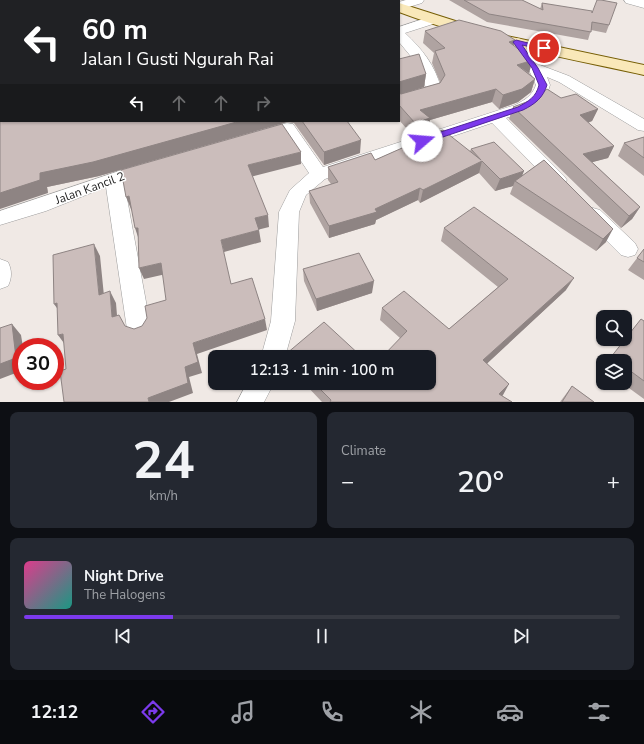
<!DOCTYPE html>
<meta charset="utf-8">
<style>
body{margin:0;font-family:"Nunito Sans",sans-serif;background:#242831;color:#f1f3f6;height:100vh;display:flex;flex-direction:column;font-size:15px;white-space:nowrap}
*{box-sizing:border-box;margin:0}
p{font-size:13px;color:#9ea1a6}
.icon{flex:none;width:22px;height:22px;fill:none;stroke:currentColor;stroke-width:2;stroke-linecap:round;stroke-linejoin:round}
.map{position:relative;height:402px;overflow:hidden}
.drawer{display:flex;flex-direction:column;gap:10px;padding:10px;background:#0d0f14;flex:1}
.drawer>*{flex:none}
.top-card{position:absolute;left:0px;top:0px;width:400px;height:122px;box-shadow:0 1px 3px #0004;background:#202124;color:#fff;overflow:hidden}
.fabs{position:absolute;left:596px;top:310px;display:grid;gap:8px}
.fabs a{display:grid;place-items:center;width:36px;height:36px;border-radius:8px;background:#171b24;box-shadow:0 1px 3px #0004;font-size:20px}
.speed{position:absolute;left:12px;top:338px;display:flex;gap:8px;font-size:20px;font-weight:700;text-align:center}
.speed>*{display:grid;place-content:center;width:52px;height:52px;border-radius:50%;background:#171b24;box-shadow:0 1px 3px #0004;line-height:1}
.speed .limit{border:6px solid #d22;background:#fff;color:#111}
.pin{position:absolute;display:grid;place-items:center;width:34px;height:34px;color:#fff;margin:-17px;border:2px solid #fff;border-radius:50%;box-shadow:0 1px 4px #0007}
.me{position:absolute;width:44px;margin:-22px;rotate:72deg;stroke-linejoin:round;filter:drop-shadow(0 0 3px #0008)}
.turn{display:flex;align-items:center;gap:14px;height:84px;padding:0 16px;font-size:18px}
.turn .icon{width:52px;height:52px;stroke-width:2.5}
.turn b{display:block;font-size:28px;line-height:34px}
.lanes{display:flex;align-items:center;height:38px;padding:0 16px;background:#0003;justify-content:center;gap:20px;direction:ltr}
.lanes .off{opacity:.35}
.big{font-size:30px;font-weight:600;line-height:1.1}
.drawer .card{flex:1;display:flex;flex-direction:column;justify-content:center;gap:6px;min-width:0;padding:0 14px;border-radius:8px;background:#242831}
.drawer .dial{align-items:center;gap:0}
.dial b{font-size:52px;line-height:1}
.song{display:flex;align-items:center;gap:12px}
.cover{width:48px;height:48px;border-radius:6px;background:linear-gradient(135deg,hsl(330 70% 55%),hsl(170 70% 35%))}
.played{height:4px;border-radius:2px;background:linear-gradient(90deg,#7c3aed 25%,#363941 25%)}
.keys{display:flex;justify-content:space-around;direction:ltr}
.heat{display:flex;justify-content:space-between;align-items:center;font-size:22px;direction:ltr}
.drawer .tiles{flex:1;display:grid;gap:10px;grid-template-columns:1fr 1fr}
.card:last-child{grid-column:span 2}
.trip{position:absolute;left:208px;top:350px;width:228px;height:40px;border-radius:8px;background:#171b24;box-shadow:0 1px 3px #0004;font-weight:600;line-height:40px;text-align:center}
.menu{display:flex;height:64px;justify-content:space-around;align-items:center;background:#090b0e;color:#9ea1a6}
.menu .icon{width:28px;height:28px}
.menu .active{color:#7c3aed}
.menu b{font-size:18px;color:#f1f3f6}
.map>svg:first-child{display:block}
.lines{fill:none;stroke-linecap:round;stroke-linejoin:round}
.minor-casing{stroke:#9c9c9c;stroke-width:1}
.secondary-casing{stroke:#765e05;stroke-width:2}
.minor{fill:#fff;fill-rule:evenodd}
.secondary{fill:#f9e8b9;fill-rule:evenodd}
.wall{fill:#afa3a1}
.shaded-wall{fill:#8e8483}
.building{fill:#cbbdbb;stroke:#8e8483}
.route{fill:#7c3aed;stroke:#51269a}
.labels{text-anchor:middle;dominant-baseline:central;stroke-width:3;stroke-linejoin:round;paint-order:stroke}
.street-label{font-size:12px;fill:#1f1f1f;stroke:#fff}
</style>
<div class="map">
<svg width="644" height="402" viewBox="0 0 644 402">
<rect width="100%" height="100%" fill="#f0e9e5"/>
<g class="lines">
<defs>
<path id="minor" d="M 71,0 L 83,0 L 84,1 L 72,1 Z
M 118,0 L 130,0 L 130,1 L 118,1 Z
M 406,0 L 424,0 L 422,3 L 399,10 L 399,2 Z
M 624,0 L 644,0 L 644,8 L 626,3 Z
M 432,16 L 438,20 L 436,23 L 405,33 C 422,49 435,65 441,88 L 436,95 L 399,106 L 399,96 L 426,88 L 418,65 L 399,42 L 399,27 Z
M 516,38 L 521,39 L 540,65 L 569,76 L 644,119 L 644,131 L 638,130 L 559,82 L 547,77 L 550,85 C 544,107 526,112 506,118 L 564,176 L 567,180 L 564,184 L 558,186 L 552,184 L 492,123 L 325,179 L 306,195 L 299,212 L 295,321 L 285,357 L 261,357 L 271,321 L 279,212 L 290,190 L 309,173 L 283,134 L 260,140 L 254,139 L 252,135 L 254,131 L 287,123 L 293,124 L 323,167 L 515,105 C 525,100 532,96 536,85 L 528,68 L 509,42 L 511,39 Z
M 1,93 L 1,103 L 0,104 L 0,94 Z
M 146,162 L 152,164 L 155,168 L 152,172 L 124,182 L 151,329 L 147,336 L 139,339 L 131,336 L 127,329 L 106,187 L 46,211 L 0,225 L 0,211 Z
M 593,208 L 600,210 L 635,243 L 638,249 L 635,255 L 628,257 L 621,255 L 586,220 L 583,215 L 586,210 Z
M 0,259 L 8,262 C 12,270 12,278 8,286 L 0,289 Z
M 247,383 L 274,383 L 264,402 L 237,402 Z"/>
<path id="secondary" d="M 399,3 L 493,33 L 644,65 L 644,75 C 561,57 478,42 399,12 Z"/>
</defs>
<use href="#minor" class="minor-casing"/>
<use href="#secondary" class="secondary-casing"/>
<use href="#minor" class="minor"/>
<use href="#secondary" class="secondary"/>
</g>
<path class="wall" d="M 200,0 L 385,0 L 387,1 L 200,1 Z
M 449,0 L 522,0 L 540,9 L 542,3 L 592,13 L 609,25 L 606,33 L 591,30 L 588,40 L 487,22 Z
M 425,31 L 515,40 L 514,46 L 529,73 L 535,79 L 531,92 L 518,102 L 499,109 L 492,102 L 430,120 L 428,132 L 413,136 L 399,120 L 399,59 L 426,74 L 424,87 L 401,94 L 440,83 L 440,82 L 432,63 L 434,53 L 423,43 Z
M 561,98 L 598,109 L 592,121 L 588,123 L 614,146 L 608,158 L 592,162 L 640,207 L 632,219 L 621,228 L 509,119 L 513,107 Z
M 1,121 L 347,121 L 360,153 L 324,165 L 294,123 L 287,122 L 99,176 L 47,187 L 48,193 Z
M 425,135 L 470,151 L 471,149 L 522,176 L 544,160 L 606,242 L 596,251 L 510,194 L 513,186 L 495,191 L 479,173 L 420,203 L 418,200 L 376,220 L 375,224 L 329,238 L 310,203 L 309,191 L 331,184 L 328,180 L 328,167 L 375,160 L 425,138 Z
M 644,137 L 644,176 L 618,156 L 624,143 Z
M 444,228 L 566,290 L 487,363 L 503,395 L 502,396 L 512,402 L 322,402 L 304,383 L 429,383 L 400,338 L 380,320 L 382,308 L 449,329 L 498,287 L 441,241 Z
M 644,249 L 644,280 L 628,270 Z
M 303,269 L 372,293 L 317,311 L 304,281 Z
M 641,319 L 644,321 L 644,399 L 622,383 L 625,383 L 625,361 L 608,361 Z
M 572,386 L 594,402 L 560,402 Z"/>
<path class="shaded-wall" d="M 515,40 L 511,53 L 509,42 Z
M 533,60 L 529,73 L 517,65 Z
M 426,74 L 424,87 L 399,95 L 399,82 Z
M 535,79 L 531,92 L 518,102 L 499,109 L 503,95 Z
M 496,89 L 492,102 L 430,120 L 428,132 L 413,136 L 415,123 L 420,110 Z
M 598,109 L 592,121 L 575,127 L 580,115 Z
M 240,121 L 287,121 L 287,122 L 99,176 L 47,187 L 48,193 L 0,209 L 0,193 L 40,173 Z
M 361,140 L 360,153 L 324,165 L 324,152 Z
M 614,146 L 608,158 L 578,166 L 583,154 Z
M 301,152 L 301,164 L 250,177 L 248,165 Z
M 482,161 L 479,173 L 420,203 L 423,190 Z
M 524,171 L 519,184 L 515,181 L 513,186 L 495,191 L 500,179 Z
M 420,188 L 418,200 L 376,220 L 375,224 L 329,238 L 329,226 L 375,209 Z
M 129,196 L 134,208 L 131,209 L 126,197 Z
M 640,207 L 632,219 L 621,228 L 629,216 Z
M 268,215 L 269,227 L 257,230 L 255,218 Z
M 135,228 L 138,228 L 139,240 Z
M 613,229 L 606,242 L 596,251 L 603,239 Z
M 259,230 L 261,242 L 224,252 L 221,240 Z
M 94,244 L 100,256 L 105,306 L 99,295 Z
M 161,263 L 166,274 L 144,279 L 139,268 Z
M 574,278 L 566,290 L 478,372 L 483,360 Z
M 374,281 L 372,293 L 317,311 L 316,299 Z
M 110,291 L 116,303 L 118,328 L 112,317 Z
M 57,303 L 62,315 L 54,304 Z
M 265,319 L 267,330 L 197,354 L 202,373 L 189,377 L 193,393 L 169,402 L 149,402 L 148,398 L 185,367 L 193,343 Z
M 12,324 L 21,335 L 23,347 L 21,347 L 21,371 L 0,379 L 0,364 Z
M 63,334 L 66,346 L 58,335 Z
M 509,384 L 503,395 L 495,402 L 499,394 Z"/>
<path class="building" d="M 35,0 L 56,0 L 57,1 L 35,1 Z
M 142,0 L 164,0 L 164,1 L 142,1 Z
M 205,0 L 385,0 L 387,1 L 206,1 Z
M 464,0 L 522,0 L 543,10 L 542,3 L 592,11 L 592,13 L 597,0 L 601,0 L 617,3 L 609,25 L 592,22 L 591,32 L 489,14 Z
M 459,20 L 501,31 L 515,40 L 509,42 L 533,60 L 517,65 L 535,79 L 522,89 L 503,95 L 496,89 L 420,110 L 430,118 L 415,123 L 399,105 L 399,59 L 419,54 L 426,74 L 399,82 L 399,93 L 401,94 L 440,83 L 445,75 L 435,51 L 445,48 L 425,31 Z
M 547,89 L 561,98 L 576,94 L 598,109 L 580,115 L 614,146 L 583,154 L 640,207 L 629,216 L 513,107 L 532,100 Z
M 1,112 L 1,121 L 240,121 L 93,162 L 40,173 L 40,180 L 0,193 L 0,121 Z
M 302,121 L 347,121 L 361,140 L 324,152 Z
M 282,124 L 301,152 L 248,165 L 268,215 L 255,218 L 259,230 L 221,240 L 231,284 L 252,278 L 265,319 L 193,343 L 198,362 L 185,367 L 188,383 L 148,398 L 149,402 L 64,402 L 60,371 L 66,369 L 63,334 L 58,335 L 57,303 L 54,304 L 53,255 L 94,244 L 99,295 L 110,291 L 112,317 L 119,315 L 125,326 L 134,329 L 142,326 L 147,318 L 145,306 L 166,300 L 161,263 L 139,268 L 138,228 L 135,228 L 129,196 L 126,197 L 121,170 Z
M 443,130 L 481,160 L 471,149 L 494,142 L 524,171 L 500,179 L 482,161 L 423,190 L 420,188 L 375,209 L 377,212 L 329,226 L 309,191 L 338,182 L 328,167 L 371,153 L 375,160 L 427,137 L 425,135 Z
M 644,137 L 644,158 L 624,143 Z
M 544,160 L 613,229 L 603,239 L 515,181 Z
M 474,207 L 574,278 L 483,360 L 509,384 L 499,394 L 512,402 L 330,402 L 331,400 L 314,383 L 429,383 L 429,357 L 382,357 L 407,331 L 382,308 L 404,291 L 449,329 L 508,279 L 444,228 Z
M 644,249 L 644,262 L 637,258 Z
M 359,253 L 374,281 L 316,299 L 303,269 Z
M 641,319 L 644,321 L 644,381 L 625,367 L 625,361 L 617,361 L 611,357 Z
M 324,322 L 362,357 L 289,357 L 286,354 Z
M 12,324 L 16,358 L 0,364 L 0,328 Z
M 572,386 L 594,402 L 562,402 Z"/>
<path class="route" d="M 516,40 L 548,48 L 544,50 L 522,45 L 538,68 L 547,85 C 543,98 535,104 523,110 L 425,143 L 419,143 L 419,139 L 518,107 C 529,101 536,97 539,85 L 532,68 L 513,42 Z"/>
<g class="labels">
<g class="street-label">
<text transform="translate(90 188) rotate(-20)">Jalan Kancil 2</text>
</g>
</g>
</svg>
<div class="fabs">
<a><svg class="icon" aria-label="search" viewBox="0 0 24 24"><circle cx="10" cy="10" r="6"/><path d="M15 15l6 6"/></svg></a>
<a><svg class="icon" aria-label="layers" viewBox="0 0 24 24"><path d="M12 4l9 5-9 5-9-5zM3 14l9 5 9-5"/></svg></a>
</div>
<div class="speed"><div class="limit">30</div></div>
<div class="pin" style="left:544px;top:48px;background:#d93025"><svg class="icon" aria-label="arrive" viewBox="0 0 24 24"><path d="M6 21V4h12l-3 4 3 4H6"/></svg></div>
<svg class="me" style="left:422px;top:141px" viewBox="-20 -20 40 40"><circle r="19" fill="#fff"/><path d="M0-13L10 11 0 6-10 11z" fill="#7c3aed"/></svg>
<div class="trip">12:13 · 1 min · 100 m</div>
<div class="top-card">
<div class="turn"><svg class="icon" aria-label="left" viewBox="0 0 24 24"><path d="M17 20v-9H6M10 6l-5 5 5 5"/></svg><div><b>60 m</b>Jalan I Gusti Ngurah Rai</div></div>
<div class="lanes"><svg class="icon" aria-label="left" viewBox="0 0 24 24"><path d="M17 20v-9H6M10 6l-5 5 5 5"/></svg><svg class="icon off" aria-label="ahead" viewBox="0 0 24 24"><path d="M12 20V5M6 11l6-6 6 6"/></svg><svg class="icon off" aria-label="ahead" viewBox="0 0 24 24"><path d="M12 20V5M6 11l6-6 6 6"/></svg><svg class="icon off" aria-label="right" viewBox="0 0 24 24"><path d="M7 20v-9h11M14 6l5 5-5 5"/></svg></div>
</div>
</div>
<section class="drawer">
<div class="tiles">
<div class="card dial"><b>24</b><p>km/h</p></div>
<div class="card"><p>Climate</p>
<div class="heat"><a>−</a><b class="big">20°</b><a>+</a></div>
</div>
<div class="card">
<div class="song"><i class="cover"></i><div><b>Night Drive</b><p>The Halogens</p></div></div>
<div class="played"></div>
<div class="keys"><svg class="icon" aria-label="previous" viewBox="0 0 24 24"><path d="M18 5L8 12l10 7zM5 5v14"/></svg><svg class="icon" aria-label="pause" viewBox="0 0 24 24"><path d="M8 5v14M16 5v14"/></svg><svg class="icon" aria-label="next" viewBox="0 0 24 24"><path d="M6 5l10 7-10 7zM19 5v14"/></svg></div>
</div>
</div>
</section>
<nav class="menu">
<b>12:12</b>
<svg class="icon active" aria-label="directions" viewBox="0 0 24 24"><path d="M12 3l9 9-9 9-9-9zM9 14v-3h6M13 9l2 2-2 2"/></svg>
<svg class="icon" aria-label="music" viewBox="0 0 24 24"><path d="M9 18V5l10-2v13"/><circle cx="6" cy="18" r="3"/><circle cx="16" cy="16" r="3"/></svg>
<svg class="icon" aria-label="phone" viewBox="0 0 24 24"><path d="M5 4h4l2 5-3 2q2 4 5 5l2-3 5 2v4C11 20 4 13 5 4z"/></svg>
<svg class="icon" aria-label="climate" viewBox="0 0 24 24"><path d="M12 3v18M4 7l16 10M4 17L20 7"/></svg>
<svg class="icon" aria-label="car" viewBox="0 0 24 24"><path d="M5 17H2v-5l4-1 3-4h7l3 4 3 1v5h-3M9 17h6M6 11h13"/><circle cx="7" cy="17" r="2"/><circle cx="17" cy="17" r="2"/></svg>
<svg class="icon" aria-label="filters" viewBox="0 0 24 24"><path d="M4 7h16M4 17h16"/><circle cx="9" cy="7" r="2"/><circle cx="15" cy="17" r="2"/></svg>
</nav>
